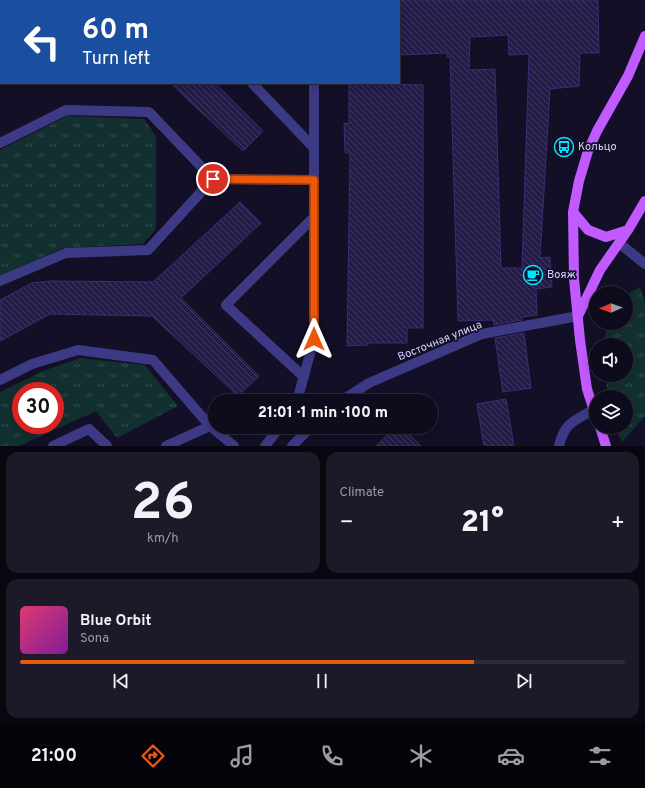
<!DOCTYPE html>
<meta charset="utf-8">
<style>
body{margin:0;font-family:Overpass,sans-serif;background:#1c1929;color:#f1f3f6;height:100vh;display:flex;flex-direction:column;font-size:15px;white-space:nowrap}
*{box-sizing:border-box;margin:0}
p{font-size:13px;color:#9b9ba3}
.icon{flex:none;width:22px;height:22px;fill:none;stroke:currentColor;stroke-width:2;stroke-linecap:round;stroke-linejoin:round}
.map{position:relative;height:446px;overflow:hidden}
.panel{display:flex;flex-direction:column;gap:6px;padding:6px;background:#08060f;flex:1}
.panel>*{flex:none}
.banner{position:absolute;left:0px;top:0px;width:400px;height:84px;box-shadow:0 2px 10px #0003,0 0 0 1px #2e2b3b;background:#1a4fa0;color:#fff;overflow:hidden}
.needle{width:26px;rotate:268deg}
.fabs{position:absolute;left:589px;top:286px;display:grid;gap:8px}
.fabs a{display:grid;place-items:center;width:44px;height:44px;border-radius:50%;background:#0e0b1c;box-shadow:0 2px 10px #0003,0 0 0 1px #2e2b3b;font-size:20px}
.speed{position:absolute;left:12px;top:382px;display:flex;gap:8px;font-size:20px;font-weight:700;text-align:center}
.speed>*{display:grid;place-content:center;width:52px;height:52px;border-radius:50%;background:#0e0b1c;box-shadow:0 2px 10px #0003,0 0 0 1px #2e2b3b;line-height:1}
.speed .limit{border:6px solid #d22;background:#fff;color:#111}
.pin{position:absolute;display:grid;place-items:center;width:34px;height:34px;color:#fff;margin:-17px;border:2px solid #fff;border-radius:50%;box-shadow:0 1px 4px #0007}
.me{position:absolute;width:44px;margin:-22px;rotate:0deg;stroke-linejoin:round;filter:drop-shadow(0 0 3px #0008)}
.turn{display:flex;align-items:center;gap:14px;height:84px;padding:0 16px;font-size:18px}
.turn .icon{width:52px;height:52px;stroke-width:2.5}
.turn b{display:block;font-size:28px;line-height:34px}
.big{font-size:30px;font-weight:800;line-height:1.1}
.panel .widget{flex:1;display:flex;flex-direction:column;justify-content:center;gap:6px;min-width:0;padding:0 14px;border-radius:12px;background:#1c1929}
.panel .dial{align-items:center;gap:0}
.dial b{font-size:52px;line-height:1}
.song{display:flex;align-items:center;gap:12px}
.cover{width:48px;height:48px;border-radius:6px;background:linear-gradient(135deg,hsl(340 70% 55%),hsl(290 70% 35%))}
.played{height:4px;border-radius:2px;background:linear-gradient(90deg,#ea580c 75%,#2e2b3b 75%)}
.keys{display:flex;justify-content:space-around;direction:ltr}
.heat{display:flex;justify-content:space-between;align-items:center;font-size:22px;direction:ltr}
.panel .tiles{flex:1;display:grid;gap:6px;grid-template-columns:1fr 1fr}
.widget:last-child{grid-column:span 2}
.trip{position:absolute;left:208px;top:394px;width:230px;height:40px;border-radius:20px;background:#0e0b1c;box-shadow:0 2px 10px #0003,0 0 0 1px #2e2b3b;font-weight:800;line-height:40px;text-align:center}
.dock{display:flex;height:64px;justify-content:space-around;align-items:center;background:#06040b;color:#9b9ba3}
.dock .icon{width:28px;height:28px}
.dock .on{color:#ea580c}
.dock b{font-size:18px;color:#f1f3f6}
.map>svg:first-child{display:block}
.grass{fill:url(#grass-tufts);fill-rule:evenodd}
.building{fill:url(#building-back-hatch);stroke:#3b2d73;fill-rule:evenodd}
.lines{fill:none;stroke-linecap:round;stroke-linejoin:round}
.minor{stroke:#3d3a85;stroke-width:10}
.major{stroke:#c25bff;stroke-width:10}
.route-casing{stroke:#983908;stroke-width:10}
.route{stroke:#ea580c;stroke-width:7}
.labels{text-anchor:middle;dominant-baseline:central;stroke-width:3.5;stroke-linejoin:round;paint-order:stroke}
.poi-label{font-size:11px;fill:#d9d4ff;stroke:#130f26;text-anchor:start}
.street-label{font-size:11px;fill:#d9d4ff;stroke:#130f26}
</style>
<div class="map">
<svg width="645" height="446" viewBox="0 0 645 446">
<defs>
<pattern id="grass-tufts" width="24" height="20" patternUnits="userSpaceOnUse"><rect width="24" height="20" fill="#12302f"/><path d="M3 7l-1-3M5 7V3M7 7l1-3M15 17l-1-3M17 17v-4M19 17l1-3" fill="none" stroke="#344d4e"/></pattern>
<pattern id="building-back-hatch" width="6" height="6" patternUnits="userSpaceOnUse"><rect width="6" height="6" fill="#241b47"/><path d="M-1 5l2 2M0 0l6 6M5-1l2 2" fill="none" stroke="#433b63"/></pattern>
</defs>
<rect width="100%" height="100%" fill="#130f26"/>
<path class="grass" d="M 0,0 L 143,0 L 1,1 L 0,31 Z
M 67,116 L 144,119 L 156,136 L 156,229 L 143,244 L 63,248 L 0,276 L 0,150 Z
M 640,287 L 645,302 L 645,416 L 622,442 L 616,427 L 626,427 L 626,397 L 608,397 L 605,375 L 626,375 L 626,345 L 604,345 L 607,323 L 626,323 L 626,295 Z
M 80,358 L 145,365 L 178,406 L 117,438 L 96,411 L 19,446 L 0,446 L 0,392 L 43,371 ZM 21,391 L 55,391 L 55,425 L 21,425 Z"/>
<path class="building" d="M 399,0 L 598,0 L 599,53 L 580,53 L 579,86 L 550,89 L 540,258 L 550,257 L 552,287 L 536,289 L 537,315 L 522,317 L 522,320 L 494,325 L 493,320 L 458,321 L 450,57 L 447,57 L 447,53 L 399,55 ZM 508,35 L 509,55 L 529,54 L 522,268 L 501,268 L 495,69 L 469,70 L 470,37 Z
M 170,83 L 215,83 L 263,131 L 243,151 Z
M 349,83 L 423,85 L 423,328 L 407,328 L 407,343 L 368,343 L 368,345 L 347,346 L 350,154 L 345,152 L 344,123 L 349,124 Z
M 240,202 L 261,223 L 181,298 L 259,376 L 238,396 L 152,316 L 50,314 L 0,341 L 0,300 L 32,283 L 51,281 L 153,282 Z
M 524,333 L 531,388 L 503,392 L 495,338 Z
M 506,399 L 514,446 L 484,446 L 477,404 Z
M 396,427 L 402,427 L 421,446 L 376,446 Z"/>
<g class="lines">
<path class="minor" d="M 146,1 L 147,0
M 288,1 L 289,0
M 314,1 L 314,0
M 0,39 L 1,39
M 252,83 L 314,148
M 0,143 L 66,110 L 149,112 L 213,179
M 619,243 L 645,264
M 0,281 L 66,253 L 148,250 L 213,179 L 314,180
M 304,377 L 226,305 L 314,217
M 0,380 L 32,364 L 78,350 L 153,360 L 210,426
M 297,401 L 314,339 L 314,83
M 341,401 L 369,383 L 482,334 L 578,316
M 53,446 L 89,429 L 107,446
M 166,446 L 210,426 L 234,446
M 265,446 L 280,427
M 292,446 L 311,427
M 559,446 C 564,423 574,421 593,410"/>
<path class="major" d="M 573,212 L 588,230 L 606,237 L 628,230
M 578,316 L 600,270 L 628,230 L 645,201
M 596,417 L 587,389 L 580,340 L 574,279 L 573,212 L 579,181 L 588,151 L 597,131 L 628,76 L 645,36
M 600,427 L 606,446"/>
</g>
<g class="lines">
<defs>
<path id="route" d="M 213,179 L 314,180 L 314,339"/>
</defs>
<use href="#route" class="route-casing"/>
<use href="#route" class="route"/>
</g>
<defs>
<symbol id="bus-ring" viewBox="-11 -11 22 22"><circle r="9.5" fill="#130f26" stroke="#00e5ff" stroke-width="1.5"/><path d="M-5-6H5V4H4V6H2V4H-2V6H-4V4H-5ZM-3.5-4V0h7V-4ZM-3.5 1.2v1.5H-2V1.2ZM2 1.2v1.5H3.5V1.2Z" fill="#00e5ff"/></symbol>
<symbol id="cafe-ring" viewBox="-11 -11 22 22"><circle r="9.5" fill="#130f26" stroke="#00e5ff" stroke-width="1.5"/><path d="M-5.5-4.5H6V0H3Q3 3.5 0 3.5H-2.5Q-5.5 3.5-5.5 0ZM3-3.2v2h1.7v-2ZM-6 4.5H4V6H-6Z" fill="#00e5ff"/></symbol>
</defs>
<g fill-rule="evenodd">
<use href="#bus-ring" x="553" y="136" width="22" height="22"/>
<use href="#cafe-ring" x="522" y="264" width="22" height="22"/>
</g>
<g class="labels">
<g class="poi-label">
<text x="578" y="147">Кольцо</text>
<text x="547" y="275">Вояж</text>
</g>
<g class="street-label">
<text transform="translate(440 341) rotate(-22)">Восточная улица</text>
</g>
</g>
</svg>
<div class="fabs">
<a><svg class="needle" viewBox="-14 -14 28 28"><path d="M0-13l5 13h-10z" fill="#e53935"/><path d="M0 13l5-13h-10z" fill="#9b9ba3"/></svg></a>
<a><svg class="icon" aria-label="sound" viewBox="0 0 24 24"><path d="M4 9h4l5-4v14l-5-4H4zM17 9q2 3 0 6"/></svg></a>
<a><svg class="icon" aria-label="layers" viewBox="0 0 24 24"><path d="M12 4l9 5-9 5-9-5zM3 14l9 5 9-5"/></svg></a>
</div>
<div class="speed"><div class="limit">30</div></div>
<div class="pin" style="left:213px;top:179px;background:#d93025"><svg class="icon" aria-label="arrive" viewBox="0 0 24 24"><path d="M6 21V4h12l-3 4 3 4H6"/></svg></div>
<svg class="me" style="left:314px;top:339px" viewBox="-20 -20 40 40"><path d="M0-17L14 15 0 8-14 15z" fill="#ea580c" stroke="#fff" stroke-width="4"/></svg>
<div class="trip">21:01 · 1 min · 100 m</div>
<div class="banner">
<div class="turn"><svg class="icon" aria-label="left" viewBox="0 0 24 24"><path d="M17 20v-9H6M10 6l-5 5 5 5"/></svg><div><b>60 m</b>Turn left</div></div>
</div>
</div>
<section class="panel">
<div class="tiles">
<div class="widget dial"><b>26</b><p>km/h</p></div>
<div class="widget"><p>Climate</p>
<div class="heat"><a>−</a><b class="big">21°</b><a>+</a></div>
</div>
<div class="widget">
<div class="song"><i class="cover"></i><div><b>Blue Orbit</b><p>Sona</p></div></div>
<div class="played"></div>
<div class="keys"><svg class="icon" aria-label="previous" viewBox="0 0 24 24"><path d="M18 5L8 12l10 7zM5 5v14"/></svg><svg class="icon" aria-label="pause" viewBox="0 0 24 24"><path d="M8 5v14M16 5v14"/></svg><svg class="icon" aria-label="next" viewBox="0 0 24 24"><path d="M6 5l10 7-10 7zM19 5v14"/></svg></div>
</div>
</div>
</section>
<nav class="dock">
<b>21:00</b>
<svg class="icon on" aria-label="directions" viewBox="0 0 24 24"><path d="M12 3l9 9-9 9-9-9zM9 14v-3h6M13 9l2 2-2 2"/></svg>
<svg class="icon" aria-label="music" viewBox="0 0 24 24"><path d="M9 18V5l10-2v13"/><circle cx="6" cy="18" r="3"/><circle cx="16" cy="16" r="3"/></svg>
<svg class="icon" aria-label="phone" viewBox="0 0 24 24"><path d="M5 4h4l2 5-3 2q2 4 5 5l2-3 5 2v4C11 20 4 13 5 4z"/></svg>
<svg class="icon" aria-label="climate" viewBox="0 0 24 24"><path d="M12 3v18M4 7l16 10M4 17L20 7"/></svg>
<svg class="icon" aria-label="car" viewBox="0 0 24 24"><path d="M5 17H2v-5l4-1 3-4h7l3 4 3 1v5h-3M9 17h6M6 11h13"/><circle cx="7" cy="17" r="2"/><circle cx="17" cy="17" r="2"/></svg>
<svg class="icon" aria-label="filters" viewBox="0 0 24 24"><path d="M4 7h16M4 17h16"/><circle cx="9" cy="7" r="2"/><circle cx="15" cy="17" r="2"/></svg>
</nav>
